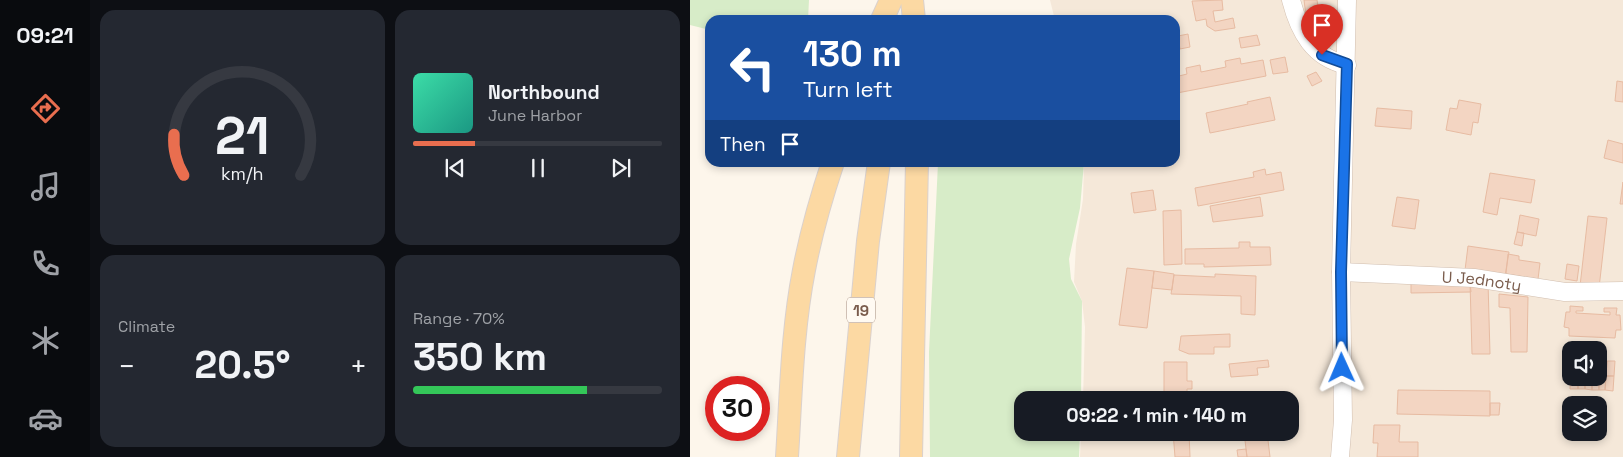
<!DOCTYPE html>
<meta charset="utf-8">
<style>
body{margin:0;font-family:"Space Grotesk",sans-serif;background:#242831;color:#f1f3f6;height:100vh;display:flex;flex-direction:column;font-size:19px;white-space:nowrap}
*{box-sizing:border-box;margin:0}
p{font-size:16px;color:#9ea1a6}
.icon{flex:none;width:28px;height:28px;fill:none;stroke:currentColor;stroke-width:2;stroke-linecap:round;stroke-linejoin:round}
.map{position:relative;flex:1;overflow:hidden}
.side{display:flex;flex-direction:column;gap:10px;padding:10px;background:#0d0f14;width:600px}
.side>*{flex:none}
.guide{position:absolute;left:15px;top:15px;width:475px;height:152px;border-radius:15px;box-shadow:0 2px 8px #0003;background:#1a4fa0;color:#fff;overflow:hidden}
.tools{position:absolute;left:872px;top:341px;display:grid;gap:10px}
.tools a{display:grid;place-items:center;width:45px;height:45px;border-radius:10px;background:#171b24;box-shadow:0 2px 8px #0003;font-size:25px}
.speed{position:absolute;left:15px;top:376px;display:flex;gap:10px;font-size:25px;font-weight:700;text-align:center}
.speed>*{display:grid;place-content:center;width:65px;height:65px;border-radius:50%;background:#171b24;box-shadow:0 2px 8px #0003;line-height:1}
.speed .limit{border:8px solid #d22;background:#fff;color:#111}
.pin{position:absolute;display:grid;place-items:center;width:42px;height:42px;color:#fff;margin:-51px -21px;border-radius:50% 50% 50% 0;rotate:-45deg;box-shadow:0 0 5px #0007}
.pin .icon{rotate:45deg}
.me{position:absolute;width:55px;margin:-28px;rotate:359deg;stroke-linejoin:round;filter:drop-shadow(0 0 4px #0008)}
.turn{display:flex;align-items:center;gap:18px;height:105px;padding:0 15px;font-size:22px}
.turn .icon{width:65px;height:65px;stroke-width:2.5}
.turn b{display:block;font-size:35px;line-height:42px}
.then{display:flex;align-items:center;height:48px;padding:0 15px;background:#0003;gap:10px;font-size:19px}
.big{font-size:38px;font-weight:700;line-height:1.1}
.side .widget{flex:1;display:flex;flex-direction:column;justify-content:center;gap:8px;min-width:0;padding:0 18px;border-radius:15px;background:#242831}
.side .dial{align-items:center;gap:0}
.dial svg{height:130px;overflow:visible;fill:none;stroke:#363941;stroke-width:7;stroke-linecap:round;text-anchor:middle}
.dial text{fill:#f1f3f6;stroke:none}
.song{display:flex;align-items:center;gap:15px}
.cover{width:60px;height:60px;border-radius:8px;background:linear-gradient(135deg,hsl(160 70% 55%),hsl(170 70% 35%))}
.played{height:5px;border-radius:2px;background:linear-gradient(90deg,#e96e4f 25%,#363941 25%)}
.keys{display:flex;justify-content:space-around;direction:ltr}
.heat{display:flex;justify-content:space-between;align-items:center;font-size:28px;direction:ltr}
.charge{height:8px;border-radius:4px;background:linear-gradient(90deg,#34c759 70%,#363941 0)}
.side .tiles{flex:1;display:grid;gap:10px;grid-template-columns:repeat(2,1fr)}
.trip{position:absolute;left:324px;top:391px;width:285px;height:50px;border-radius:15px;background:#171b24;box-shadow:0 2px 8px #0003;font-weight:700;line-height:50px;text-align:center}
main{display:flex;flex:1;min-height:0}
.tab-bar{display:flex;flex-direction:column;width:90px;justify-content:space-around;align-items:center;background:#090b0e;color:#9ea1a6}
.tab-bar .icon{width:35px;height:35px}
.tab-bar .active{color:#e96e4f}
.tab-bar b{font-size:22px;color:#f1f3f6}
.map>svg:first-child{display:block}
.residential{fill:#f5e8d9;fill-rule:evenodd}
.green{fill:#d7ecc8}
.building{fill:#f3d5c2;stroke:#e7bba2}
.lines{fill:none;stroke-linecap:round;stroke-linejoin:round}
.minor-casing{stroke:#d1beaf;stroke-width:19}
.major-casing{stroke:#dad1cd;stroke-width:24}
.minor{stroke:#fff;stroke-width:18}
.major{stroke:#fcd9a3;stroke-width:22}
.route-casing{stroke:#114b97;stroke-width:12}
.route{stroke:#1a73e8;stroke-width:9}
.labels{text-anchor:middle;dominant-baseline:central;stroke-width:4.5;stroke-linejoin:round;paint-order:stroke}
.shield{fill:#fffaf2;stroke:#a28b7e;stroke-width:1}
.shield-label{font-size:15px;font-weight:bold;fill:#7a5c4c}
.street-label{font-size:16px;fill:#7a5c4c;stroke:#fffaf2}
</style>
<main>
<nav class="tab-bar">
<b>09:21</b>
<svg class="icon active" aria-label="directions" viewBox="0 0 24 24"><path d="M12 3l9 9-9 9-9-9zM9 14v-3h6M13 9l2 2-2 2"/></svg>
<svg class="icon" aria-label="music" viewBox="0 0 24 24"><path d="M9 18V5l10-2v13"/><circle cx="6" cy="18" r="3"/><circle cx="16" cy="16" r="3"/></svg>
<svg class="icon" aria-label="phone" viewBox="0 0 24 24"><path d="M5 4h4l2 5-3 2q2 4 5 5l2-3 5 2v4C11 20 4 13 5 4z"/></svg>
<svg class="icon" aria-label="climate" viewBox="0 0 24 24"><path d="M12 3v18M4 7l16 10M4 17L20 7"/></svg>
<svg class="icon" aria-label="car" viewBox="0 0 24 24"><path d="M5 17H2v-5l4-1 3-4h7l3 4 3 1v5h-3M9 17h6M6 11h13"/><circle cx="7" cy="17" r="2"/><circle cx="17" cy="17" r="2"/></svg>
</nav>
<section class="side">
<div class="tiles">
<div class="widget dial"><svg viewBox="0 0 100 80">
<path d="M14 69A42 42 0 1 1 86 69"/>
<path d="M14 69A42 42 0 0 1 8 44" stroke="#e96e4f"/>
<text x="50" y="56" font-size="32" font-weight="700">21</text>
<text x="50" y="72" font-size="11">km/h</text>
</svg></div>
<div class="widget">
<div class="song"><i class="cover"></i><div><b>Northbound</b><p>June Harbor</p></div></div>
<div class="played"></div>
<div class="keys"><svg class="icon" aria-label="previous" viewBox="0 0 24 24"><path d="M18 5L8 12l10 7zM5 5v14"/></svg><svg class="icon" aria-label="pause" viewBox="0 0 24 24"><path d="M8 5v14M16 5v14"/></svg><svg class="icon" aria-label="next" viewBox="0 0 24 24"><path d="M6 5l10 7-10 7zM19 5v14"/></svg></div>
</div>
<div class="widget"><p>Climate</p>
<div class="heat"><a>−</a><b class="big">20.5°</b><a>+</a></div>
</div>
<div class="widget"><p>Range · 70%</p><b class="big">350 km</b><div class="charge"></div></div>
</div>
</section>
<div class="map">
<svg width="933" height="457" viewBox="0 0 933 457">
<rect width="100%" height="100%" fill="#fdf6eb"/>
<path class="residential" d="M 360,0 L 933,0 L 933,457 L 390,457 L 391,433 L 600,432 L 600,400 L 393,400 L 395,327 L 392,301 L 384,282 L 386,244 L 393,199 L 394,163 L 485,162 L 485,20 L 365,20 ZM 881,350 L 909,350 L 909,378 L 881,378 ZM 881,405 L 909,405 L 909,432 L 881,432 Z"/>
<path class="green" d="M 0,0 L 119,0 L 118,20 L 20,20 L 20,30 L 0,25 Z
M 248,163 L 394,163 L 390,208 L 379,259 L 381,279 L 392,301 L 391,400 L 332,400 L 332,432 L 390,433 L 389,457 L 240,457 L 239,352 Z"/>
<path class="building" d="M 532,0 L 533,10 L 523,11 L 525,22 L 543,18 L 545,28 L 525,31 L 517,26 L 516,19 L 506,21 L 502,1 Z
M 614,0 L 627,0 L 631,24 L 647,25 L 647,40 L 627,41 L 618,31 Z
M 498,34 L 500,47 L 490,49 L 488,36 Z
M 567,35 L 570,45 L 551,48 L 549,38 Z
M 485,41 L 487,41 L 490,49 L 485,50 Z
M 595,57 L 598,72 L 583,74 L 580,60 Z
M 550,58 L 551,64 L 573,60 L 576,76 L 487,93 L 485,77 L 497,74 L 496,68 L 510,65 L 511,72 L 536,67 L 535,61 Z
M 626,72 L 632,81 L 622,86 L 617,76 Z
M 927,81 L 933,82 L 933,102 L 925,101 Z
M 580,97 L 585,120 L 520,133 L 516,113 L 558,104 L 557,102 Z
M 769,100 L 791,104 L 788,123 L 783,122 L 781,135 L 756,130 L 760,108 L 767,109 Z
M 687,108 L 722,111 L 721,129 L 685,126 Z
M 918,140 L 933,144 L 933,163 L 914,158 Z
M 575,169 L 576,175 L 591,172 L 594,190 L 508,206 L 505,188 L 564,177 L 563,172 Z
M 800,173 L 845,180 L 841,203 L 810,198 L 807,215 L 793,212 Z
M 933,182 L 933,204 L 930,204 Z
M 463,190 L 466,210 L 444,213 L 441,193 Z
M 570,197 L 573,216 L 523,222 L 520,206 Z
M 707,197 L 729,200 L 725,229 L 702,226 Z
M 491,210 L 492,264 L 474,265 L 473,211 Z
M 830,215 L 849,219 L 846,236 L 827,232 Z
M 898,216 L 917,218 L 909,288 L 890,286 Z
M 827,232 L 834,233 L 832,246 L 824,244 Z
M 549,242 L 560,242 L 560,247 L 580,247 L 581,265 L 514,267 L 514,264 L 495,264 L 495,249 L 549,248 Z
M 778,246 L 819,252 L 815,276 L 775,270 Z
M 818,254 L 829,256 L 829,260 L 850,263 L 848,279 L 816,274 Z
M 877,264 L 889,266 L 887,281 L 875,279 Z
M 437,268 L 464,271 L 457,328 L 429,325 Z
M 464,271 L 484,274 L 482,290 L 462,288 Z
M 525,274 L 566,276 L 565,315 L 551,314 L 551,296 L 481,294 L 484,275 L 525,277 Z
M 721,282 L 780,282 L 781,292 L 721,293 Z
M 780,282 L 798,282 L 800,354 L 782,354 Z
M 809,294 L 838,297 L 837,352 L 821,352 L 820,308 L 809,307 Z
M 880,306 L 893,307 L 893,311 L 886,311 L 886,313 L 920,315 L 920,312 L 914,312 L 914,308 L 927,308 L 926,315 L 930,315 L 931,330 L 926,330 L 925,338 L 879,336 L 879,328 L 874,327 L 876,312 L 880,312 Z
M 540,334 L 540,347 L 524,347 L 524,354 L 499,354 L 489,350 L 491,336 Z
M 578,360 L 579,367 L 567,368 L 568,375 L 541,377 L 539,364 Z
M 910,361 L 917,361 L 916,376 L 909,376 Z
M 917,361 L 925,361 L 924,376 L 916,376 Z
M 474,362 L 497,362 L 497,381 L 502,381 L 502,389 L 497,389 L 497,400 L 474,400 Z
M 881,374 L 881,378 L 888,378 L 888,389 L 880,389 Z
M 909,376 L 916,376 L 915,390 L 909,390 Z
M 909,376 L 909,390 L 902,390 L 902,378 L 909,378 Z
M 916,376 L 924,376 L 923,391 L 915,390 Z
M 888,378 L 895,378 L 895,389 L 888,389 Z
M 895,378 L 902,378 L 902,390 L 895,389 Z
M 708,390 L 800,391 L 800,416 L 707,414 Z
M 800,403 L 810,403 L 809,415 L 800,415 Z
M 684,425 L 710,425 L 709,442 L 728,442 L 728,457 L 687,457 L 688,443 L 683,443 Z
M 483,432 L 499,432 L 500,457 L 485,457 Z
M 554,432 L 577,432 L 580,457 L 557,457 Z
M 556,449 L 557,457 L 548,457 L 547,450 Z"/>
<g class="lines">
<defs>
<g id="minor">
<path d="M 601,0 C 609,31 623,58 657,65"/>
<path id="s1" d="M 651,272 L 784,278 L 875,292 L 933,291"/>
<path d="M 650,457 L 653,420 L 651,272 L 657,0"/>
</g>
<path id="major" d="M 222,0 L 224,20
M 192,20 L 201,0
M 97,457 C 101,395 102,331 114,270 C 121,233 131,198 143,162
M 158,457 L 178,241 L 189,162
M 221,457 L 227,162"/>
</defs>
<use href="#minor" class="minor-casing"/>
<use href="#major" class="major-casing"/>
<use href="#minor" class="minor"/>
<use href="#major" class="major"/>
</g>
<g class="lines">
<defs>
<path id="route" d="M 632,55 L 657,64 L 651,272 L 652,368"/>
</defs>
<use href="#route" class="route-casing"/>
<use href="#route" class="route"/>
</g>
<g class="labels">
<rect class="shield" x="157" y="297.5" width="28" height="25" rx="4"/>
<g class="shield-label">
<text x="171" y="310">19</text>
</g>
<g class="street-label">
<text stroke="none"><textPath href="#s1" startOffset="141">U Jednoty</textPath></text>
</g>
</g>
</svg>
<div class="tools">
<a><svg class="icon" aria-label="sound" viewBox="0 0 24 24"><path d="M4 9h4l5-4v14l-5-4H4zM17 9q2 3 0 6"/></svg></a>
<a><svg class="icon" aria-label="layers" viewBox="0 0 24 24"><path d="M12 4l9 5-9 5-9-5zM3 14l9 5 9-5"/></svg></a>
</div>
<div class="speed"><div class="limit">30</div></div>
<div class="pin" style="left:632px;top:55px;background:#d93025"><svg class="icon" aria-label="arrive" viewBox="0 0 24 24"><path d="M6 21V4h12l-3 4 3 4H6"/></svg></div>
<svg class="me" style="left:652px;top:368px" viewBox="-20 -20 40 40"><path d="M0-17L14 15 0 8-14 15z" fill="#1a73e8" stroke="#fff" stroke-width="4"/></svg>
<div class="trip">09:22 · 1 min · 140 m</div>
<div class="guide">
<div class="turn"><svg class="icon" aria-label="left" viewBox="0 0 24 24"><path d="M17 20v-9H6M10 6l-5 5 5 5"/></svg><div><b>130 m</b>Turn left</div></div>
<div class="then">Then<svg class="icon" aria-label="arrive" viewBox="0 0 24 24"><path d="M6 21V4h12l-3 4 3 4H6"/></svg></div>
</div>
</div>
</main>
